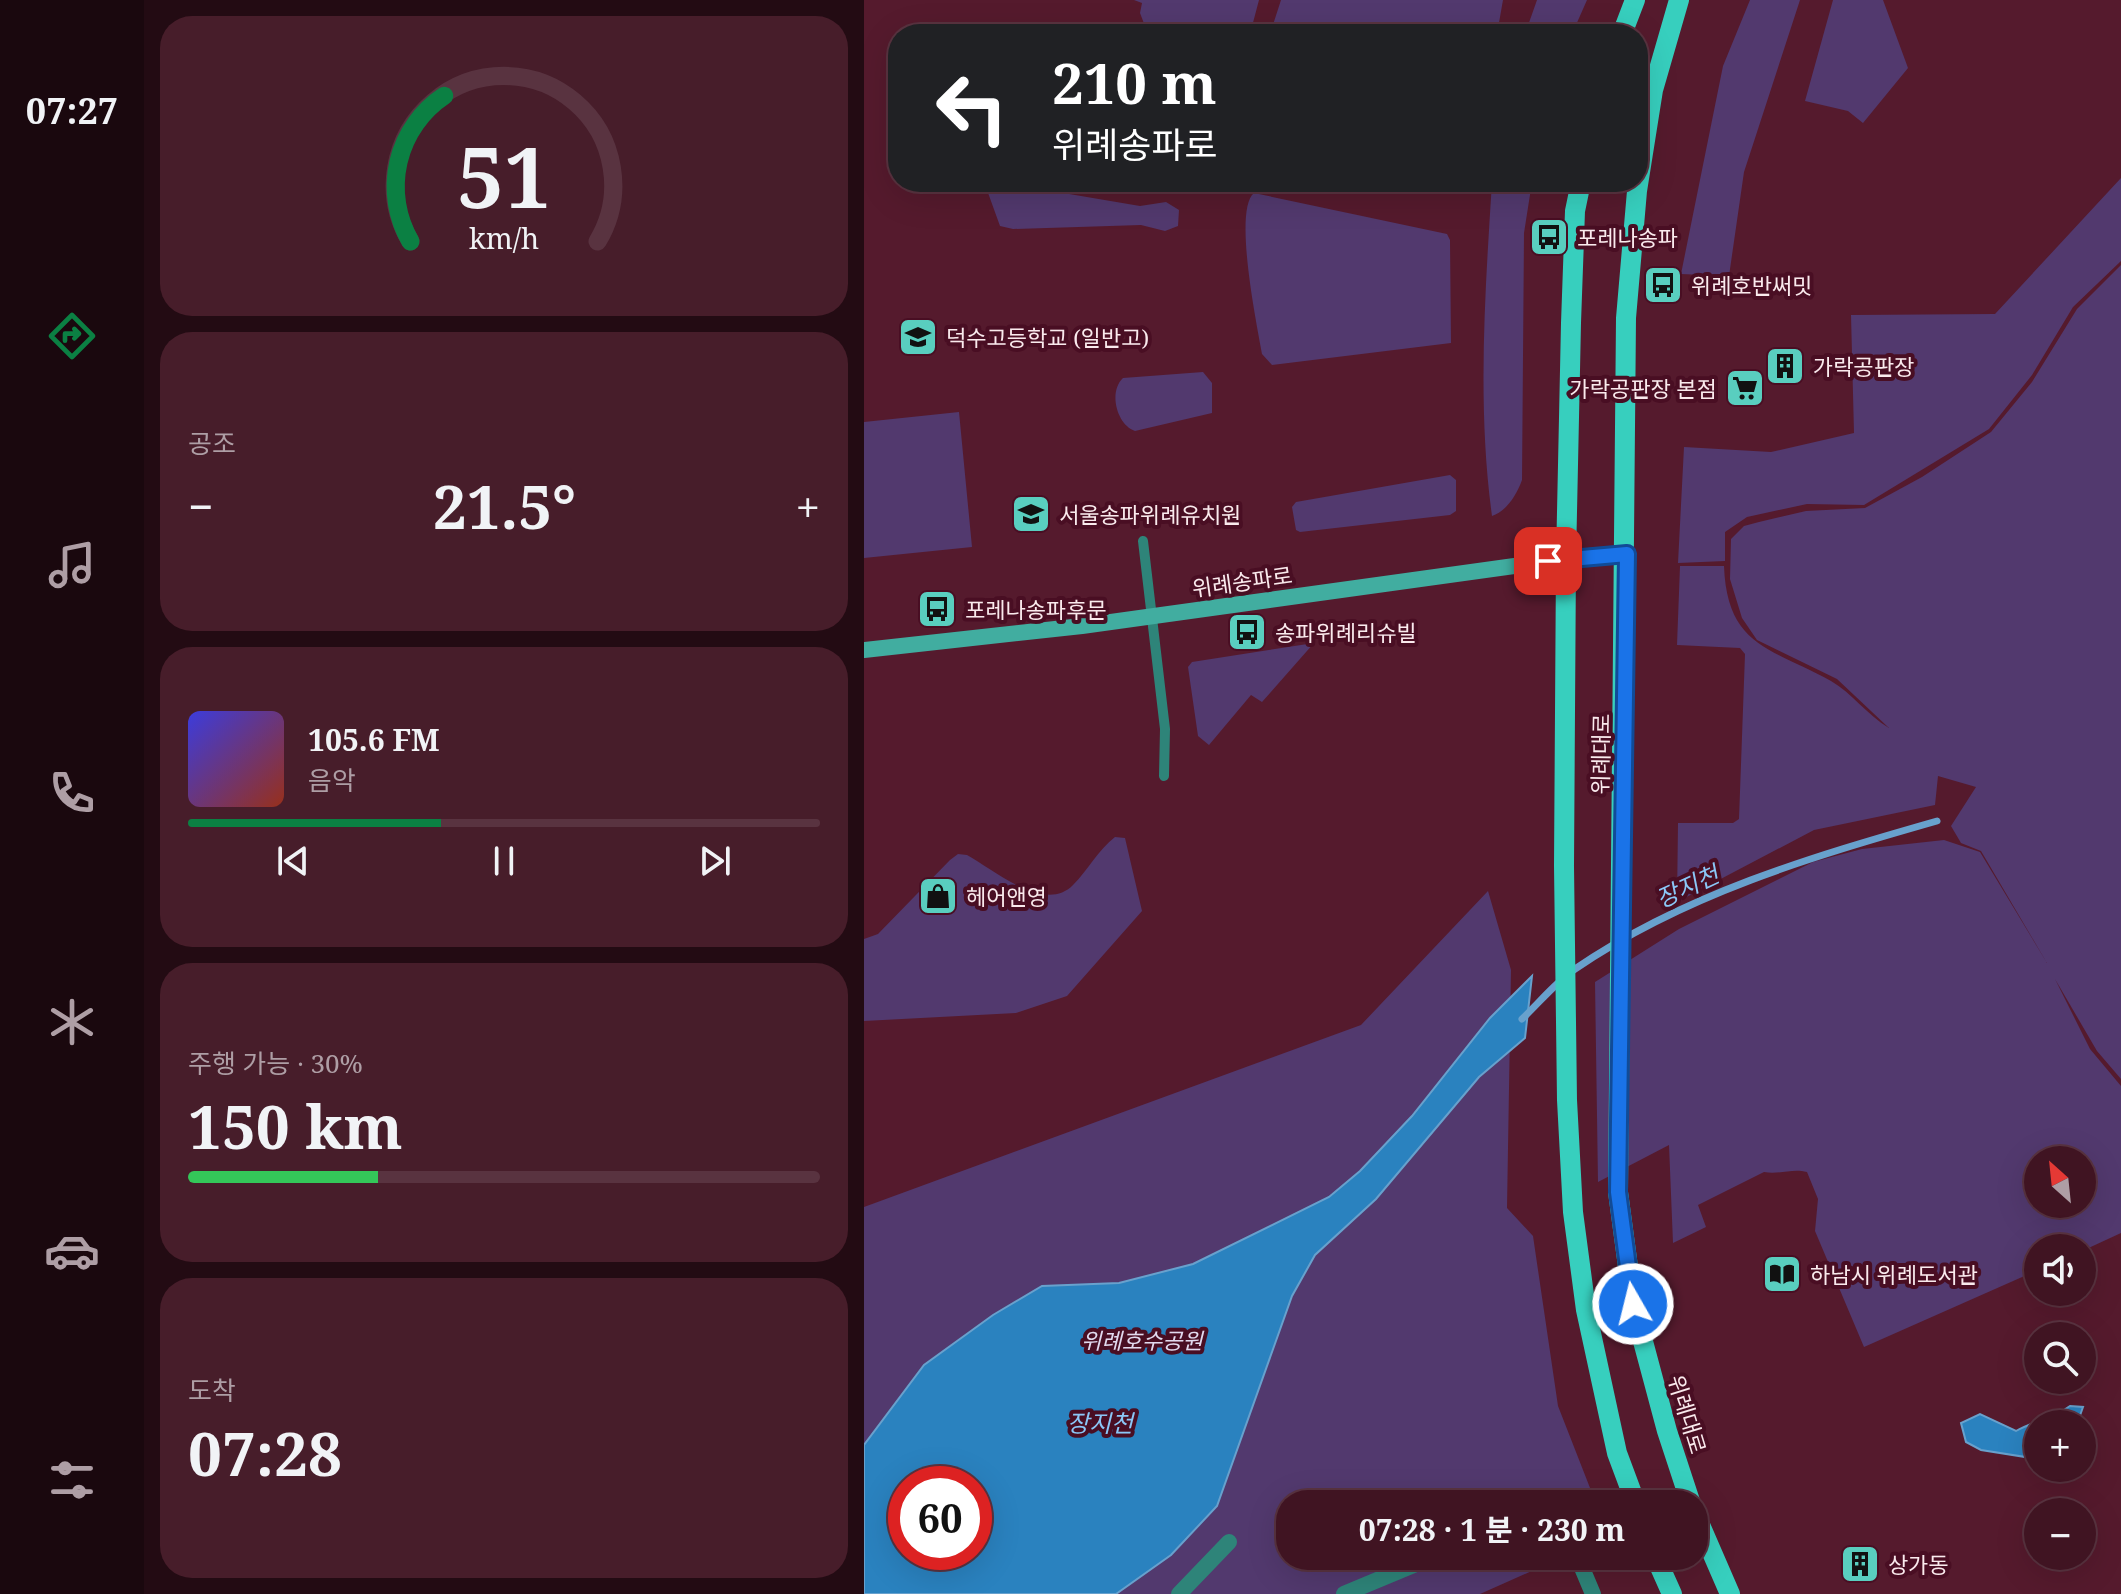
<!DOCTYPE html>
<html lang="ko">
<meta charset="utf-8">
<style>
body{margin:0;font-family:"Noto Serif","Noto Sans KR",serif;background:#471d2a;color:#f1f3f6;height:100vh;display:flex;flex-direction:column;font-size:30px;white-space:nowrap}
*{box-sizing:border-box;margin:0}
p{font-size:26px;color:#ae9ea5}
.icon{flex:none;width:44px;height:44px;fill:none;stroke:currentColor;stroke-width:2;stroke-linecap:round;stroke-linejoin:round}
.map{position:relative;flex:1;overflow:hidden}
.drawer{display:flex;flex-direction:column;gap:16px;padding:16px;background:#230b13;width:720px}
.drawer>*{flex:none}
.hud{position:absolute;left:24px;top:24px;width:760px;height:168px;border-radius:32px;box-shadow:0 8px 32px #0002,0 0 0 2px #593340;background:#202124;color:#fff;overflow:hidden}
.needle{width:52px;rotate:333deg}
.controls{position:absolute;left:1160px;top:1146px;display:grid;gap:16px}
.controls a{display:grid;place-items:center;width:72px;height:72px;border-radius:50%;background:#401422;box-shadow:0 8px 32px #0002,0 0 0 2px #593340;font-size:40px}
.speed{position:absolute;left:24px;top:1466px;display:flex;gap:16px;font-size:40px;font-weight:700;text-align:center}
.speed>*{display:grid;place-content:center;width:104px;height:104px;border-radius:50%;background:#401422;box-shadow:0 8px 32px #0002,0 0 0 2px #593340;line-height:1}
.speed .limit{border:12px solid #d22;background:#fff;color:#111}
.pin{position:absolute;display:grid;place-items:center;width:68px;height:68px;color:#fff;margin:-34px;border-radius:16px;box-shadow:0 4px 12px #0006}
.me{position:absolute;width:88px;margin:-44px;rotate:352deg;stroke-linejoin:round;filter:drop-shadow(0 0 6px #0008)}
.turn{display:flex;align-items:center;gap:28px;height:168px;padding:0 32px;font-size:36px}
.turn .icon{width:104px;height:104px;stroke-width:2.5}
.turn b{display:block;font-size:56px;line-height:68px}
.big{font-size:60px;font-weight:700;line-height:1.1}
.drawer .widget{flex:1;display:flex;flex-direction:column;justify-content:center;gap:12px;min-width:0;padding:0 28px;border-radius:32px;background:#471d2a}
.drawer .dial{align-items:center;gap:0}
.dial svg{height:208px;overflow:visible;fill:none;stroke:#593340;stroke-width:7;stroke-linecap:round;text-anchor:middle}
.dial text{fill:#f1f3f6;stroke:none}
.song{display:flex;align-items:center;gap:24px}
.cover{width:96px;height:96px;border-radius:12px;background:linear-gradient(135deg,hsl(240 70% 55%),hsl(10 70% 35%))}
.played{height:8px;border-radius:4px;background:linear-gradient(90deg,#0b8043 40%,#593340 40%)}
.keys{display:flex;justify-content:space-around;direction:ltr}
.heat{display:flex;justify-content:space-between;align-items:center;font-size:44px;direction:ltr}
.charge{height:12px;border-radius:6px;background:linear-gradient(90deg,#34c759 30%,#593340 0)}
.trip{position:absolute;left:412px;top:1490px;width:432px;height:80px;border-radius:32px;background:#401422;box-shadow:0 8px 32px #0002,0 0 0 2px #593340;font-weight:700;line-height:80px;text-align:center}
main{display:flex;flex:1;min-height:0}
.tab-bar{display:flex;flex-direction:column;width:144px;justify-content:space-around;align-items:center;background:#1a080e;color:#ae9ea5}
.tab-bar .icon{width:56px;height:56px}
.tab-bar .current{color:#0b8043}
.tab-bar b{font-size:36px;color:#f1f3f6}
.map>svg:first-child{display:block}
.green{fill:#52396e;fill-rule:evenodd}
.water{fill:#2a82bf;stroke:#68a1cd;stroke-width:2;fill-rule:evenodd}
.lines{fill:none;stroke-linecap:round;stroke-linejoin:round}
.stream{stroke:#68a1cd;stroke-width:7}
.lane{stroke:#2e8479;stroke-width:10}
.street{stroke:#2e8479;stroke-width:16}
.secondary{stroke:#41ada0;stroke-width:16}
.primary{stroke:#37cfbe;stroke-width:20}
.route-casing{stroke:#114b97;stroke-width:20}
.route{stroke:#1a73e8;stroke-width:14}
.labels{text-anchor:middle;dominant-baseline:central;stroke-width:8;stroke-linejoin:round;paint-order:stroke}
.poi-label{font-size:22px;fill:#faeaed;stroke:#490e23;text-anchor:start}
.street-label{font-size:22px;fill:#faeaed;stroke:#490e23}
.park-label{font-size:22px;font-style:italic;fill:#e2daef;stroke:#490e23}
.water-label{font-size:24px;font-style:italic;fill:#8bc7f7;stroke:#490e23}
</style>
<main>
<nav class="tab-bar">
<b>07:27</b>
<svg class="icon current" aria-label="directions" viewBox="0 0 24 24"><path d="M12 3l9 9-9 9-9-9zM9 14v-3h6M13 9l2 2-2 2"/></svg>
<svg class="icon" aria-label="music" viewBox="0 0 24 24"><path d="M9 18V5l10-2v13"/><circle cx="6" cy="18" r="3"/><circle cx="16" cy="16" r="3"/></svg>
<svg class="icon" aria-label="phone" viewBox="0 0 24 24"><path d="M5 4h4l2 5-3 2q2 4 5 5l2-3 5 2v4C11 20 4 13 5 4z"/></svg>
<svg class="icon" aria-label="climate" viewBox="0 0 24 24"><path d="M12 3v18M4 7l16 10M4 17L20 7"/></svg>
<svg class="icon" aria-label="car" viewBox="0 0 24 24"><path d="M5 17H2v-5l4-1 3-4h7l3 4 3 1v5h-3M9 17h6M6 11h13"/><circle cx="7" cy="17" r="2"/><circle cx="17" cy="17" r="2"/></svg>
<svg class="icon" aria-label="filters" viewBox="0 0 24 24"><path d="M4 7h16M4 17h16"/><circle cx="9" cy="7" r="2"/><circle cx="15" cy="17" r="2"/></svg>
</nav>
<section class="drawer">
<div class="widget dial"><svg viewBox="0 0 100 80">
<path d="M14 69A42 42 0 1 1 86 69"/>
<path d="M14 69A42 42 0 0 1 27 13" stroke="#0b8043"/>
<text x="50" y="56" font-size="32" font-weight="700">51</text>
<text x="50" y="72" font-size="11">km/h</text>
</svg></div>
<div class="widget"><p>공조</p>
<div class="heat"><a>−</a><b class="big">21.5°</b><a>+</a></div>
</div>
<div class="widget">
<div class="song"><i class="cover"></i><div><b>105.6 FM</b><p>음악</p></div></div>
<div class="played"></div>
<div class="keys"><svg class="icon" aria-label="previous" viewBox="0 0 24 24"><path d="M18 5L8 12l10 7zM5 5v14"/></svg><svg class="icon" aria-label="pause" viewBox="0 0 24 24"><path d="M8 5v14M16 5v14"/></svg><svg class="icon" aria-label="next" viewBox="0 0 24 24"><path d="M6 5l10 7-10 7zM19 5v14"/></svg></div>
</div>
<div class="widget"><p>주행 가능 · 30%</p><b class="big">150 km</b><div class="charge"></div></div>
<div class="widget"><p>도착</p><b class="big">07:28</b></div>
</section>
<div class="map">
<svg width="1257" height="1594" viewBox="0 0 1257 1594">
<rect width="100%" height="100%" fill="#551a2d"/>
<path class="green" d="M 270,0 L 395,0 L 386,34 L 284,34 L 276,13 L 278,3 Z
M 417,0 L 639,0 L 633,34 L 406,34 Z
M 673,0 L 723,0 L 708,34 L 661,34 Z
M 886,0 L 936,0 L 880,172 L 865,276 L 817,274 L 859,66 Z
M 969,0 L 1019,0 L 1044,68 L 999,123 L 984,111 L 941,101 Z
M 1257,178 L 1257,261 L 1209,307 L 1168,375 L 1125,429 L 1000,505 L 943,504 L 883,517 L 861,532 L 861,561 L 814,563 L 820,447 L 907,452 L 990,433 L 987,315 L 1131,314 Z
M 134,182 L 276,206 L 302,202 L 315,210 L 314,226 L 301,231 L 277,225 L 149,229 L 136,226 L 123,190 L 129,183 Z
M 628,182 L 668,182 L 660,233 L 658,480 C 653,494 643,511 628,516 C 613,406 621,293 628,182 Z
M 390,193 L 583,234 L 586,240 L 587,343 L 408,365 L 398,354 C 393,325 369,210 390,193 Z
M 1257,265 L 1257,1079 L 1233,1051 L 1191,979 L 1226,1049 L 1257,1086 L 1257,1233 L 1218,1251 L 1174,1248 L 1174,1270 L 1000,1347 L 951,1231 L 954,1199 L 943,1172 C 928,1168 915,1175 900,1172 L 834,1205 L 842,1227 L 809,1243 L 805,1145 L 734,1182 L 731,982 L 815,929 L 949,862 L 998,849 L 1080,840 L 1116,852 L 1183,963 L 1117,851 L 1097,843 L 1087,826 L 1112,787 L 1074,776 L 1071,805 L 950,830 L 813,902 L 814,823 L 869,823 L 875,819 L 881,654 L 876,648 L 813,645 L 816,566 L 860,566 C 863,648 909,648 967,681 C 988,693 1003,715 1025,728 L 973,679 L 893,640 L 878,618 L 866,579 L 867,539 L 880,526 L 895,522 L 942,511 L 1001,508 L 1058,477 L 1127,432 L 1168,382 L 1213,309 ZM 1174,1160 L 1218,1160 L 1218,1204 L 1174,1204 Z
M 339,372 L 348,383 L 348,413 L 271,431 C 253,425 244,392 259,378 Z
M 95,412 L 108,547 L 0,558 L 0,422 Z
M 586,475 L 592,480 L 592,511 L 586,515 L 436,532 L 432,530 L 428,507 L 432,502 Z
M 450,643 L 398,702 L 387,695 L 345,745 L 334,736 L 324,667 L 328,662 Z
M 251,837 L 261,838 L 278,911 L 203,996 L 152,1013 L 0,1021 L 0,939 L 14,934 L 86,860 L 94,854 L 103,855 C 130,870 181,914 209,885 C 224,870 234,850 251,837 Z
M 624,891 L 647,970 L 643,1208 L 669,1236 L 694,1406 L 728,1493 L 703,1504 L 426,1504 L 426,1556 L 699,1557 L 616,1594 L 0,1594 L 0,1207 L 497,1025 ZM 42,1484 L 110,1484 L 110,1552 L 42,1552 Z"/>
<path class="water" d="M 668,976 L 661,1038 L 615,1077 L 512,1199 L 451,1255 L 428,1296 L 353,1506 L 307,1555 L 252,1594 L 0,1594 L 0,1445 L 60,1365 L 129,1315 L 178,1286 L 255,1283 L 329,1264 L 465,1197 L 496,1171 L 548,1116 L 626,1018 ZM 42,1484 L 110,1484 L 110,1552 L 42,1552 Z
M 1206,1406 L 1219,1407 L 1213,1424 L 1174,1424 L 1174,1459 L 1117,1450 L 1102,1442 L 1097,1423 L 1116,1414 L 1152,1431 C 1170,1421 1190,1418 1206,1406 Z"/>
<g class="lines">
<path class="stream" d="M 658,1019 C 675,1003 692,982 711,969 C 821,894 947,857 1073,821"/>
<path class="lane" d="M 279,541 L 301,729 L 300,776"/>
<path class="street" d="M 713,1556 L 729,1594
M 315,1594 L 365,1542
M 480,1594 L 571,1556"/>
<path class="secondary" d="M 0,650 L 218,626 L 665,564 L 763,554"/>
<path class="primary" d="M 815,0 L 789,90 L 773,191 L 762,318 L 754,1192 L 769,1304 L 803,1431 L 827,1504
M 758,34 L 771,0
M 717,182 L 711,211 L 707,323 L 702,559 L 700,866 L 703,1100 L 709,1212 L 722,1310 L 753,1453 L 772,1504
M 830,1511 L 866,1594
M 791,1556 L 808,1594"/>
</g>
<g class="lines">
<defs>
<path id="route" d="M 684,561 L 763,554 L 754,1192 L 769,1304"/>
</defs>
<use href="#route" class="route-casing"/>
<use href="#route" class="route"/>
</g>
<defs>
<symbol id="bus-square" viewBox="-11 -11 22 22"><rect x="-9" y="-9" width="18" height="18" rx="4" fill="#59cebf" stroke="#490e23"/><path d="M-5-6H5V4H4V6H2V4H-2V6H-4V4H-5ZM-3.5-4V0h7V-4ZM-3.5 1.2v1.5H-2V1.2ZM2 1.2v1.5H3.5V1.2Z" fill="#111"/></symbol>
<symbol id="school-square" viewBox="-11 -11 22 22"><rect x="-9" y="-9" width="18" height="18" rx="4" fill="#59cebf" stroke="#490e23"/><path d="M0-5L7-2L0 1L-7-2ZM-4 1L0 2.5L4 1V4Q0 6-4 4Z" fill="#111"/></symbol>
<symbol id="building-square" viewBox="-11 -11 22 22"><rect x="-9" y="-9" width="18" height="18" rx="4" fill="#59cebf" stroke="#490e23"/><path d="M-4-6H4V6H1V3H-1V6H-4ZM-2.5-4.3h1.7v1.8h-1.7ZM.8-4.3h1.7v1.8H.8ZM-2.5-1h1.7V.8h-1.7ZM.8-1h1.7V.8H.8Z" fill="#111"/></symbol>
<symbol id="supermarket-square" viewBox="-11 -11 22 22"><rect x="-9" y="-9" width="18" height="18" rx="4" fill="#59cebf" stroke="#490e23"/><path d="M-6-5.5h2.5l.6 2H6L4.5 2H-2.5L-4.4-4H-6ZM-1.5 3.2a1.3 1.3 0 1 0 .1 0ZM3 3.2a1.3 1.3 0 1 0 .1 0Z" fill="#111"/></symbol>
<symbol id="shop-square" viewBox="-11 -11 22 22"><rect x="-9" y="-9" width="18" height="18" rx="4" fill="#59cebf" stroke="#490e23"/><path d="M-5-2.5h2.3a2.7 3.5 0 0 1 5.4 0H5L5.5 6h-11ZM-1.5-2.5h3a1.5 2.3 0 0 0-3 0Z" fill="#111"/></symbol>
<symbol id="library-square" viewBox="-11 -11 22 22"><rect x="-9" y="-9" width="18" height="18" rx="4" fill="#59cebf" stroke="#490e23"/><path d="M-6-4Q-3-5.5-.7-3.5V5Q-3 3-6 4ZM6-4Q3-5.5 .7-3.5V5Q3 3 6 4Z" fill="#111"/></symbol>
</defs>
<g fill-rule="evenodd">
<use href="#bus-square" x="663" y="215" width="44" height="44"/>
<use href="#bus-square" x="777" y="263" width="44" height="44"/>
<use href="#school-square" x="32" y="315" width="44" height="44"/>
<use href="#building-square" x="899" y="344" width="44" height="44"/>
<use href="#supermarket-square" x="859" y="366" width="44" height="44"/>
<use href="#school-square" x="145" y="492" width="44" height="44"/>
<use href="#bus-square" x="51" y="587" width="44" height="44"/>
<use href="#bus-square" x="361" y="610" width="44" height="44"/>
<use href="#shop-square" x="52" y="874" width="44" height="44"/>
<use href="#library-square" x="896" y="1252" width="44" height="44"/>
<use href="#building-square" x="974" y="1542" width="44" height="44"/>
</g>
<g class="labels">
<g class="poi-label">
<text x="713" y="237">포레나송파</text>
<text x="827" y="285">위례호반써밋</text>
<text x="82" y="337">덕수고등학교 (일반고)</text>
<text x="949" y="366">가락공판장</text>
<text x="853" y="388" text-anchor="end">가락공판장 본점</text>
<text x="195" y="514">서울송파위례유치원</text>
<text x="101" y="609">포레나송파후문</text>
<text x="411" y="632">송파위례리슈빌</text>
<text x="102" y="896">헤어앤영</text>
<text x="946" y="1274">하남시 위례도서관</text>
<text x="1024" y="1564">상가동</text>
</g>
<g class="street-label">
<text transform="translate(378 581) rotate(-8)">위례송파로</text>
<text transform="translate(736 754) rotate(-89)">위례대로</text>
<text transform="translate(824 1414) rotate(73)">위례대로</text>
</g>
<g class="park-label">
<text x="278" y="1340">위례호수공원</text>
</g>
<g class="water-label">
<text transform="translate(823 886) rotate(-25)">장지천</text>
<text x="236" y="1422">장지천</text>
</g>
</g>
</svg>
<div class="controls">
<a><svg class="needle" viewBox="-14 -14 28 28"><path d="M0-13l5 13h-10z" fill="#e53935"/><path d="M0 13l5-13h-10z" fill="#ae9ea5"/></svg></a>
<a><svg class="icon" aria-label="sound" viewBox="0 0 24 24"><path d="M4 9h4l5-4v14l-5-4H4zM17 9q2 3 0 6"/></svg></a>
<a><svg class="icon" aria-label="search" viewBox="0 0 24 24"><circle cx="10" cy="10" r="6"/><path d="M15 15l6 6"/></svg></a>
<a>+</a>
<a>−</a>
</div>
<div class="speed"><div class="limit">60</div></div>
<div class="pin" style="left:684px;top:561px;background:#d93025"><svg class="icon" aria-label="arrive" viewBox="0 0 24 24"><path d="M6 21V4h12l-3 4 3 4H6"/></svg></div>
<svg class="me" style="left:769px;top:1304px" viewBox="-20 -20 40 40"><circle r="17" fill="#1a73e8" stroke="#fff" stroke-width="3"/><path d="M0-11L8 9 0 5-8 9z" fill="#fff"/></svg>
<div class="trip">07:28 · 1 분 · 230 m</div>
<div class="hud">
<div class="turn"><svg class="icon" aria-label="left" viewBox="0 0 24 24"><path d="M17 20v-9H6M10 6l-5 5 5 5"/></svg><div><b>210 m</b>위례송파로</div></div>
</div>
</div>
</main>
